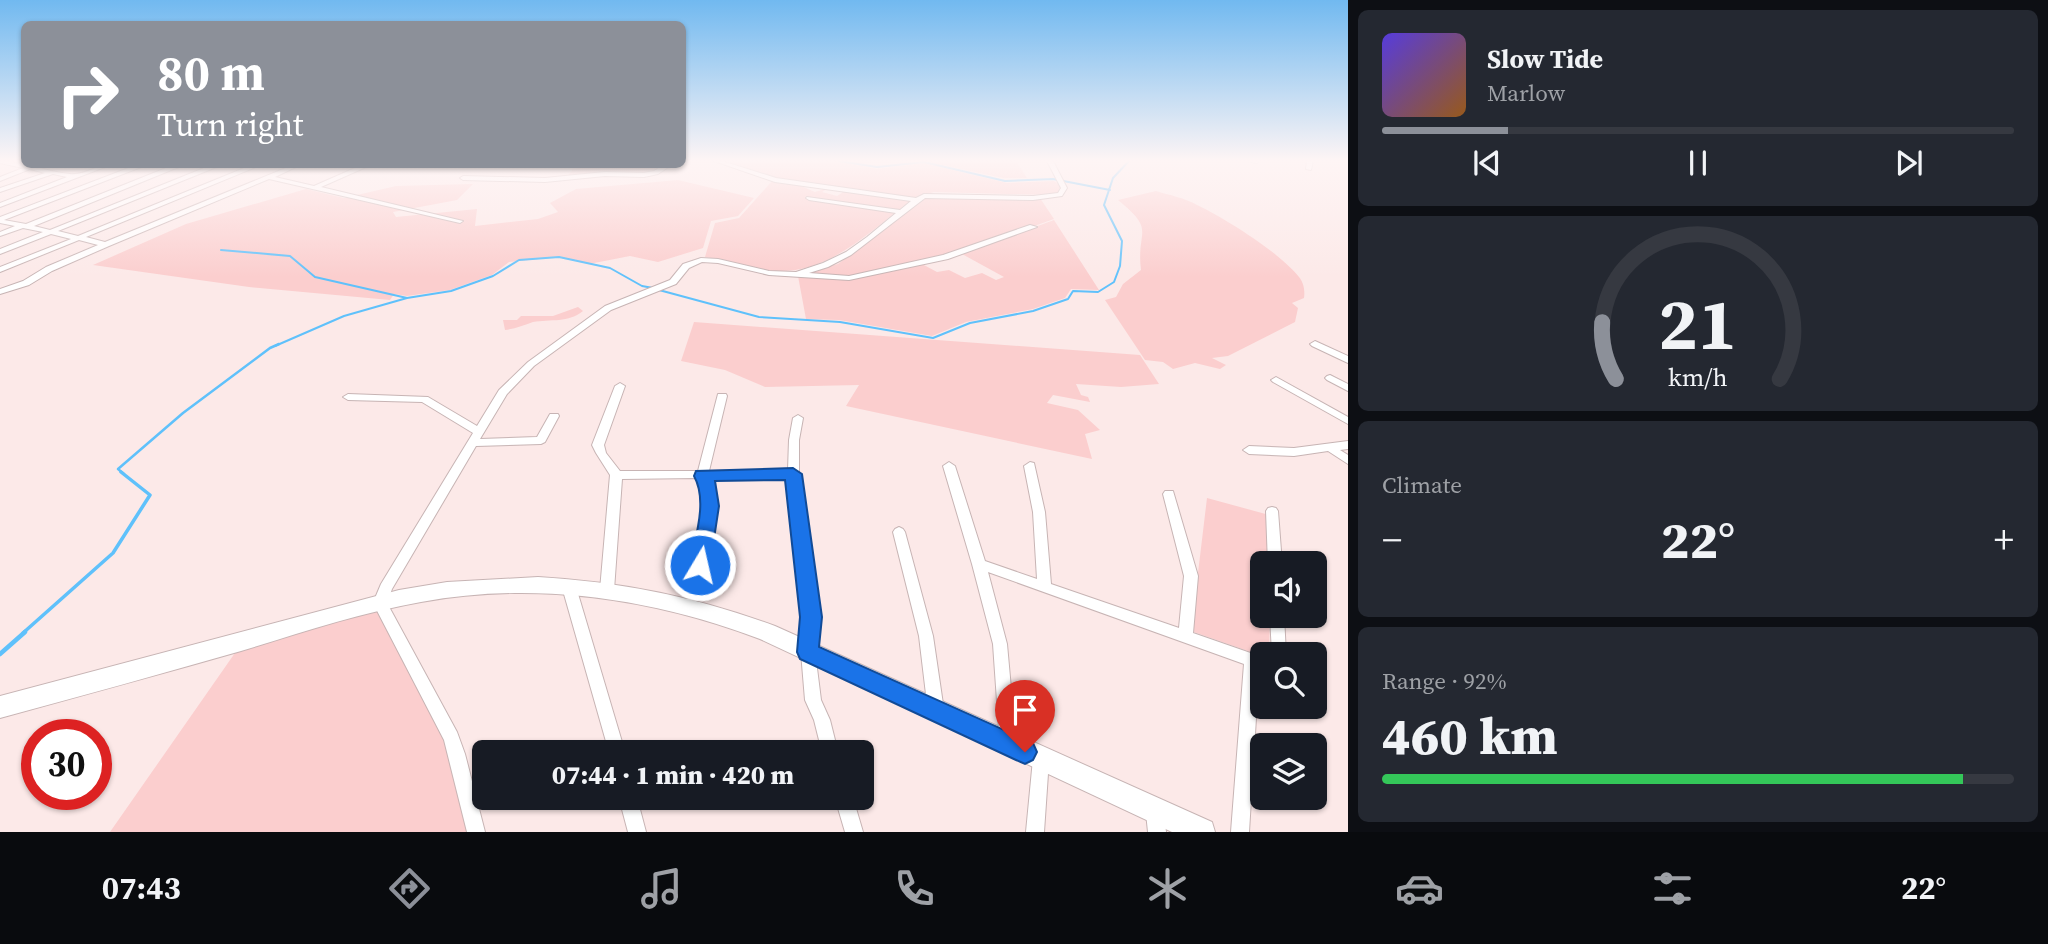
<!DOCTYPE html>
<meta charset="utf-8">
<style>
body{margin:0;font-family:"Source Serif 4",serif;background:#242831;color:#f1f3f6;height:100vh;display:flex;flex-direction:column;font-size:26px;white-space:nowrap}
*{box-sizing:border-box;margin:0}
p{font-size:23px;color:#9ea1a6}
.icon{flex:none;width:38px;height:38px;fill:none;stroke:currentColor;stroke-width:2;stroke-linecap:round;stroke-linejoin:round}
.map{position:relative;flex:1;overflow:hidden}
.sheet{display:flex;flex-direction:column;gap:10px;padding:10px;background:#0d0f14;width:700px}
.sheet>*{flex:none}
.hud{position:absolute;left:21px;top:21px;width:665px;height:147px;border-radius:10px;box-shadow:0 2px 5px #0004;background:#8c9099;color:#fff;overflow:hidden}
.buttons{position:absolute;left:1250px;top:551px;display:grid;gap:14px}
.buttons a{display:grid;place-items:center;width:77px;height:77px;border-radius:10px;background:#171b24;box-shadow:0 2px 5px #0004;font-size:35px}
.speed{position:absolute;left:21px;top:719px;display:flex;gap:14px;font-size:35px;font-weight:700;text-align:center}
.speed>*{display:grid;place-content:center;width:91px;height:91px;border-radius:50%;background:#171b24;box-shadow:0 2px 5px #0004;line-height:1}
.speed .limit{border:10px solid #d22;background:#fff;color:#111}
.pin{position:absolute;display:grid;place-items:center;width:60px;height:60px;color:#fff;margin:-72px -30px;border-radius:50% 50% 50% 0;rotate:-45deg;box-shadow:0 0 7px #0007}
.pin .icon{rotate:45deg}
.me{position:absolute;width:77px;margin:-38px;rotate:9deg;stroke-linejoin:round;filter:drop-shadow(0 0 5px #0008)}
.turn{display:flex;align-items:center;gap:24px;height:147px;padding:0 21px;font-size:32px}
.turn .icon{width:91px;height:91px;stroke-width:2.5}
.turn b{display:block;font-size:49px;line-height:60px}
.big{font-size:52px;font-weight:800;line-height:1.1}
.sheet .widget{flex:1;display:flex;flex-direction:column;justify-content:center;gap:10px;min-width:0;padding:0 24px;border-radius:10px;background:#242831}
.sheet .dial{align-items:center;gap:0}
.dial svg{height:182px;overflow:visible;fill:none;stroke:#363941;stroke-width:7;stroke-linecap:round;text-anchor:middle}
.dial text{fill:#f1f3f6;stroke:none}
.song{display:flex;align-items:center;gap:21px}
.cover{width:84px;height:84px;border-radius:10px;background:linear-gradient(135deg,hsl(250 70% 55%),hsl(30 70% 35%))}
.played{height:7px;border-radius:4px;background:linear-gradient(90deg,#8c9099 20%,#363941 20%)}
.keys{display:flex;justify-content:space-around;direction:ltr}
.heat{display:flex;justify-content:space-between;align-items:center;font-size:38px;direction:ltr}
.charge{height:10px;border-radius:5px;background:linear-gradient(90deg,#34c759 92%,#363941 0)}
.trip{position:absolute;left:472px;top:740px;width:402px;height:70px;border-radius:10px;background:#171b24;box-shadow:0 2px 5px #0004;font-weight:800;line-height:70px;text-align:center}
.tabs{display:flex;height:112px;justify-content:space-around;align-items:center;background:#090b0e;color:#9ea1a6}
.tabs .icon{width:49px;height:49px}
.tabs .current{color:#8c9099}
.tabs b{font-size:32px;color:#f1f3f6}
main{display:flex;flex:1;min-height:0}
.map>svg:first-child{display:block}
.green{fill:#fbcece}
.lines{fill:none;stroke-linecap:round;stroke-linejoin:round}
.stream-far3{stroke:#5fc1fb;stroke-width:2}
.stream-far2{stroke:#5fc1fb;stroke-width:2.5}
.stream-far1{stroke:#5fc1fb;stroke-width:3.5}
.stream{stroke:#5fc1fb;stroke-width:4.5}
.minor-casing{stroke:#c7b4b4;stroke-width:2}
.highway-casing{stroke:#c7b4b4;stroke-width:2}
.minor{fill:#fff;fill-rule:evenodd}
.highway{fill:#fff;fill-rule:evenodd}
.route{fill:#1a73e8;stroke:#114b97;stroke-width:2}
</style>
<main>
<div class="map">
<svg width="1348" height="832" viewBox="0 0 1348 832">
<rect width="100%" height="100%" fill="#fce9e8"/>
<path class="green" d="M 723,161 L 836,161 L 877,169 L 924,163 L 1007,183 L 1054,181 L 1061,185 L 1058,193 L 1050,195 L 934,192 L 912,198 L 778,179 Z
M 924,161 L 1016,161 L 1027,178 L 1003,178 Z
M 576,165 L 667,165 L 653,172 L 567,177 L 573,169 L 579,168 Z
M 678,180 L 754,198 L 738,216 L 711,221 L 703,248 L 658,262 L 630,256 L 589,264 L 559,257 L 509,262 L 492,275 L 450,290 L 407,296 L 394,294 L 390,300 L 249,287 L 93,265 L 186,224 L 306,189 L 344,198 L 396,186 L 473,184 L 457,200 L 393,212 L 396,217 L 477,209 L 475,226 L 538,219 L 558,212 L 550,203 L 576,189 Z
M 772,181 L 794,183 L 815,192 L 828,188 L 822,192 L 837,196 L 846,190 L 910,201 C 869,232 829,274 774,271 C 750,270 728,261 705,257 L 715,223 L 739,218 Z
M 1156,191 C 1169,195 1185,198 1197,205 C 1225,218 1280,253 1299,277 C 1304,283 1305,291 1304,298 L 1292,303 L 1298,308 L 1295,322 L 1228,356 L 1212,358 L 1226,365 L 1220,369 L 1195,363 L 1173,369 L 1163,362 L 1145,360 L 1105,300 L 1116,297 L 1123,284 L 1141,270 C 1136,228 1157,232 1118,200 Z
M 926,197 L 1040,198 L 1054,219 C 988,242 920,270 850,276 C 834,277 817,275 801,274 L 838,264 Z
M 1054,220 L 1099,290 L 1071,289 L 1065,298 L 1033,309 L 966,322 L 932,336 L 839,320 L 806,319 L 798,276 L 852,279 L 922,264 L 937,272 L 949,270 L 965,278 L 982,273 L 996,280 L 1004,277 L 962,254 Z
M 578,307 L 583,311 C 569,323 550,319 533,322 C 524,325 515,329 505,330 L 503,320 L 517,320 L 521,316 L 553,316 Z
M 694,322 L 1140,355 L 1159,384 L 1121,387 L 1076,384 L 1081,395 L 1088,397 L 1090,402 L 1053,395 L 1047,403 L 1078,410 L 1100,430 L 1085,434 L 1092,459 L 846,406 L 859,385 L 765,387 L 725,370 L 681,361 Z
M 1207,498 L 1273,516 L 1271,563 L 1262,564 L 1262,616 L 1270,616 L 1269,654 L 1262,656 L 1191,631 Z
M 380,603 L 462,772 L 478,832 L 110,832 L 244,640 Z"/>
<g class="lines">
<path class="stream-far3" d="M 839,161 L 877,167 L 924,162 L 1005,181 L 1053,179 L 1110,190
M 221,250 L 290,256 L 315,277 L 407,298 L 344,316 L 275,346
M 659,290 L 759,317 L 840,322 L 933,338 L 970,323 L 1033,311 L 1068,299 L 1073,291 L 1098,292 L 1114,282 L 1120,266 L 1122,241 L 1104,205 L 1113,178 L 1129,161
M 407,298 L 451,291 L 493,276 L 519,260 L 559,257 L 610,268 L 642,286 L 653,288"/>
<path class="stream-far2" d="M 124,474 L 118,469 L 183,413 L 270,348 L 279,344"/>
<path class="stream-far1" d="M 23,633 L 113,553 L 150,495 L 121,472"/>
<path class="stream" d="M 0,654 L 25,632"/>
<defs>
<path id="minor" d="M 0,161 C 24,161 46,172 70,174 C 84,176 98,164 113,164 L 0,207 L 0,203 L 67,177 L 53,174 L 0,192 L 0,188 L 45,173 L 30,169 L 0,181 L 0,177 L 23,168 L 0,163 Z
M 714,161 L 722,161 L 776,178 L 916,198 L 924,194 L 1033,196 L 1058,193 L 1061,188 L 1047,161 L 1053,161 L 1067,188 L 1062,196 L 1033,200 L 925,198 L 851,255 L 828,267 L 809,273 L 849,276 L 943,255 L 1030,225 L 1037,227 L 948,259 L 849,280 L 769,275 L 718,263 L 702,262 L 689,268 L 676,284 L 611,310 L 534,366 L 507,394 L 480,439 L 537,437 L 550,414 L 558,414 L 559,416 L 545,442 L 541,444 L 476,446 L 392,589 L 387,603 L 457,732 L 465,754 L 485,832 L 467,832 L 444,740 L 373,603 L 381,584 L 473,433 L 422,402 L 348,400 L 343,397 L 348,394 L 428,397 L 477,426 L 499,390 L 528,362 L 605,306 L 670,280 L 683,264 L 701,258 L 718,259 L 769,271 L 796,272 L 823,263 L 846,252 L 867,237 L 896,213 L 809,200 L 806,198 L 807,197 L 900,210 L 911,201 L 775,182 Z
M 1247,161 L 1260,161 L 1257,163 Z
M 1307,161 L 1313,161 L 1311,170 L 1306,169 Z
M 139,164 L 149,164 L 4,220 L 26,224 L 176,164 L 186,164 L 34,226 L 50,230 L 214,164 L 224,164 L 58,231 L 78,236 L 254,164 L 263,164 L 86,237 L 105,242 L 293,165 L 298,166 L 275,177 L 314,186 L 364,164 L 373,164 L 321,187 L 463,221 L 460,223 L 269,179 L 109,246 L 52,271 L 29,285 L 0,294 L 0,289 L 23,281 L 46,267 L 98,245 L 79,240 L 0,272 L 0,267 L 71,239 L 51,234 L 0,254 L 0,249 L 43,232 L 23,228 L 0,236 L 0,232 L 15,226 L 0,223 L 0,217 Z
M 665,164 L 673,164 L 658,174 L 644,177 L 605,176 L 545,182 L 463,180 L 460,178 L 463,176 L 545,178 L 605,172 L 644,173 L 654,171 Z
M 1315,341 L 1348,356 L 1348,363 L 1312,346 L 1310,344 Z
M 1330,375 L 1348,384 L 1348,391 L 1327,380 L 1325,378 L 1327,376 Z
M 1276,377 L 1348,417 L 1348,424 L 1273,382 L 1271,380 Z
M 620,383 L 625,386 L 604,445 L 606,453 L 620,471 L 698,471 L 718,394 L 726,394 L 727,396 L 709,471 L 788,470 L 789,440 L 793,418 L 798,415 L 803,418 L 799,440 L 799,484 L 810,549 L 818,617 L 815,652 L 821,700 L 830,720 L 838,752 L 822,752 L 814,720 L 805,700 L 801,652 L 804,617 L 798,549 L 787,478 L 709,478 C 723,512 712,557 697,589 L 692,590 L 687,589 L 685,585 C 697,552 711,512 697,478 L 622,479 L 614,590 L 612,594 L 607,595 L 602,594 L 600,590 L 610,475 L 596,453 L 592,445 L 615,386 Z
M 1348,441 L 1348,449 L 1340,450 L 1348,455 L 1348,464 L 1328,451 L 1294,456 L 1249,454 L 1243,450 L 1249,446 L 1294,448 Z
M 949,462 L 955,466 L 985,561 L 1037,579 L 1033,512 L 1024,466 L 1030,462 L 1034,463 L 1045,512 L 1051,584 L 1179,628 L 1184,576 L 1163,494 L 1165,491 L 1173,491 L 1198,576 L 1193,633 L 1262,657 L 1262,670 L 1259,669 L 1249,832 L 1231,832 L 1244,664 L 988,572 L 1007,644 L 1016,744 L 1014,750 L 1008,752 L 1002,750 L 1000,744 L 993,644 L 972,564 L 943,466 Z
M 1272,507 L 1276,508 L 1278,511 L 1282,564 L 1268,564 L 1266,511 L 1268,508 Z
M 899,527 L 903,529 L 905,532 L 933,636 L 944,711 L 942,716 L 936,718 L 930,716 L 928,711 L 919,636 L 893,532 L 895,529 Z
M 569,582 L 574,583 L 576,587 L 625,752 L 609,752 L 562,587 L 564,583 Z
M 1270,616 L 1284,616 L 1286,654 L 1272,654 Z
M 1041,751 L 1047,753 L 1049,759 L 1044,832 L 1026,832 L 1033,759 L 1035,753 Z
M 619,798 L 637,798 L 646,832 L 628,832 Z
M 835,798 L 853,798 L 863,832 L 845,832 Z
M 1155,804 L 1161,807 L 1164,813 L 1166,832 L 1148,832 L 1146,813 L 1149,807 Z"/>
<path id="highway" d="M 538,577 C 623,582 696,597 775,626 L 1212,822 L 1215,832 L 1172,832 L 760,639 C 652,598 535,581 421,602 C 359,613 300,633 241,651 C 161,674 81,696 0,718 L 0,696 L 399,590 L 447,582 Z"/>
</defs>
<use href="#minor" class="minor-casing"/>
<use href="#highway" class="highway-casing"/>
<use href="#minor" class="minor"/>
<use href="#highway" class="highway"/>
</g>
<linearGradient id="sky" x2="0" y2="1"><stop stop-color="#71b9f0"/><stop offset="0.58" stop-color="#fef5f5"/><stop offset="1" stop-color="#fef5f5" stop-opacity="0"/></linearGradient>
<rect width="1348" height="277" fill="url(#sky)"/>
<path class="route" d="M 793,468 L 802,474 L 822,617 L 819,647 L 1033,743 L 1037,752 L 1033,760 L 1025,764 L 1016,760 L 800,659 L 797,652 L 800,617 L 785,480 L 715,481 L 719,506 L 710,565 L 707,570 L 700,573 L 693,570 L 690,565 C 695,538 708,501 694,476 L 696,471 Z"/>
</svg>
<div class="buttons">
<a><svg class="icon" aria-label="sound" viewBox="0 0 24 24"><path d="M4 9h4l5-4v14l-5-4H4zM17 9q2 3 0 6"/></svg></a>
<a><svg class="icon" aria-label="search" viewBox="0 0 24 24"><circle cx="10" cy="10" r="6"/><path d="M15 15l6 6"/></svg></a>
<a><svg class="icon" aria-label="layers" viewBox="0 0 24 24"><path d="M12 4l9 5-9 5-9-5zM3 14l9 5 9-5"/></svg></a>
</div>
<div class="speed"><div class="limit">30</div></div>
<div class="pin" style="left:1025px;top:752px;background:#d93025"><svg class="icon" aria-label="arrive" viewBox="0 0 24 24"><path d="M6 21V4h12l-3 4 3 4H6"/></svg></div>
<svg class="me" style="left:700px;top:565px" viewBox="-20 -20 40 40"><circle r="17" fill="#1a73e8" stroke="#fff" stroke-width="3"/><path d="M0-11L8 9 0 5-8 9z" fill="#fff"/></svg>
<div class="trip">07:44 · 1 min · 420 m</div>
<div class="hud">
<div class="turn"><svg class="icon" aria-label="right" viewBox="0 0 24 24"><path d="M7 20v-9h11M14 6l5 5-5 5"/></svg><div><b>80 m</b>Turn right</div></div>
</div>
</div>
<section class="sheet">
<div class="widget">
<div class="song"><i class="cover"></i><div><b>Slow Tide</b><p>Marlow</p></div></div>
<div class="played"></div>
<div class="keys"><svg class="icon" aria-label="previous" viewBox="0 0 24 24"><path d="M18 5L8 12l10 7zM5 5v14"/></svg><svg class="icon" aria-label="pause" viewBox="0 0 24 24"><path d="M8 5v14M16 5v14"/></svg><svg class="icon" aria-label="next" viewBox="0 0 24 24"><path d="M6 5l10 7-10 7zM19 5v14"/></svg></div>
</div>
<div class="widget dial"><svg viewBox="0 0 100 80">
<path d="M14 69A42 42 0 1 1 86 69"/>
<path d="M14 69A42 42 0 0 1 8 44" stroke="#8c9099"/>
<text x="50" y="56" font-size="32" font-weight="700">21</text>
<text x="50" y="72" font-size="11">km/h</text>
</svg></div>
<div class="widget"><p>Climate</p>
<div class="heat"><a>−</a><b class="big">22°</b><a>+</a></div>
</div>
<div class="widget"><p>Range · 92%</p><b class="big">460 km</b><div class="charge"></div></div>
</section>
</main>
<nav class="tabs">
<b>07:43</b>
<svg class="icon current" aria-label="directions" viewBox="0 0 24 24"><path d="M12 3l9 9-9 9-9-9zM9 14v-3h6M13 9l2 2-2 2"/></svg>
<svg class="icon" aria-label="music" viewBox="0 0 24 24"><path d="M9 18V5l10-2v13"/><circle cx="6" cy="18" r="3"/><circle cx="16" cy="16" r="3"/></svg>
<svg class="icon" aria-label="phone" viewBox="0 0 24 24"><path d="M5 4h4l2 5-3 2q2 4 5 5l2-3 5 2v4C11 20 4 13 5 4z"/></svg>
<svg class="icon" aria-label="climate" viewBox="0 0 24 24"><path d="M12 3v18M4 7l16 10M4 17L20 7"/></svg>
<svg class="icon" aria-label="car" viewBox="0 0 24 24"><path d="M5 17H2v-5l4-1 3-4h7l3 4 3 1v5h-3M9 17h6M6 11h13"/><circle cx="7" cy="17" r="2"/><circle cx="17" cy="17" r="2"/></svg>
<svg class="icon" aria-label="filters" viewBox="0 0 24 24"><path d="M4 7h16M4 17h16"/><circle cx="9" cy="7" r="2"/><circle cx="15" cy="17" r="2"/></svg>
<b>22°</b>
</nav>
